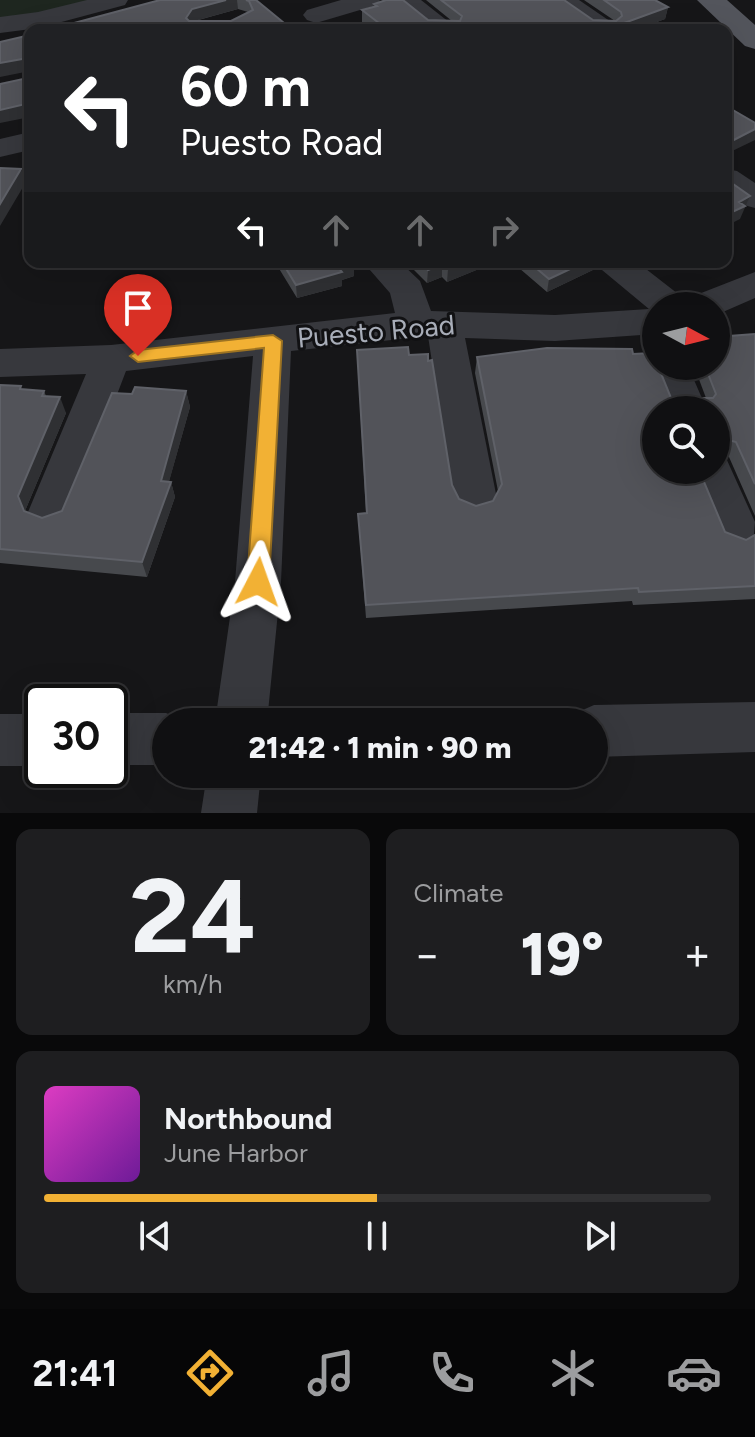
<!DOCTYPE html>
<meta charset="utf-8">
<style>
body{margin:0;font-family:Figtree,sans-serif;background:#1e1e20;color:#f1f3f6;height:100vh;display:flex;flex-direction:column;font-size:30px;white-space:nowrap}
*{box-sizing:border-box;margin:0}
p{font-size:26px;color:#9c9d9f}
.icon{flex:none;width:44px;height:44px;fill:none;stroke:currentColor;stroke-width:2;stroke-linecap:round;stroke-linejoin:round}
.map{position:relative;height:813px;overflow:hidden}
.sheet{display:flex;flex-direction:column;gap:16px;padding:16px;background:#09090a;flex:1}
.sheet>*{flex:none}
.top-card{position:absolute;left:24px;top:24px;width:708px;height:244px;border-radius:16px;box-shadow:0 8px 32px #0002,0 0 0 2px #303032;background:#202124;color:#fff;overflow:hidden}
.needle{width:52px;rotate:97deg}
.fabs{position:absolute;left:642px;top:292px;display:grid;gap:16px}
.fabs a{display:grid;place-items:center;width:88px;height:88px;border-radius:50%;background:#101012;box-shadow:0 8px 32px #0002,0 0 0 2px #303032;font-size:40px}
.speed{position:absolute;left:24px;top:684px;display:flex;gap:16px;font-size:40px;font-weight:700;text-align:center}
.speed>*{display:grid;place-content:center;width:104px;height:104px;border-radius:50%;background:#101012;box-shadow:0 8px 32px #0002,0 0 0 2px #303032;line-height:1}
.speed .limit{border:4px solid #111;border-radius:12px;background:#fff;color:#111}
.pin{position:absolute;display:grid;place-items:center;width:68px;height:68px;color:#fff;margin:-82px -34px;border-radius:50% 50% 50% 0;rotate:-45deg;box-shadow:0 0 8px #0007}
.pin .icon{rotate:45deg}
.me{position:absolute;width:88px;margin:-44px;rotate:4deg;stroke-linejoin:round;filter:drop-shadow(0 0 6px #0008)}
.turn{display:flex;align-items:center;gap:28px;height:168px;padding:0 24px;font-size:36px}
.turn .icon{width:104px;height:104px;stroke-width:2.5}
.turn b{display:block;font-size:56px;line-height:68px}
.lanes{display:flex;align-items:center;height:76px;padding:0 24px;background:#0003;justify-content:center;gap:40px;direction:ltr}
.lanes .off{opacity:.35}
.big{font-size:60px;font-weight:800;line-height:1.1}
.sheet .card{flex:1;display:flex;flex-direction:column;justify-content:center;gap:12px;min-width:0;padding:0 28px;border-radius:16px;background:#1e1e20}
.sheet .dial{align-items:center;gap:0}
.dial b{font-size:104px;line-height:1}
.song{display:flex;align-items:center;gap:24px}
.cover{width:96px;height:96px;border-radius:12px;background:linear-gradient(135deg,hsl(310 70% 55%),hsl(280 70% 35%))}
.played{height:8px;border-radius:4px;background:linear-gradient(90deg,#f2b134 50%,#303032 50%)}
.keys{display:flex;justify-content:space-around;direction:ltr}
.heat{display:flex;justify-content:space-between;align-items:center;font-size:44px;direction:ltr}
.sheet .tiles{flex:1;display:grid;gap:16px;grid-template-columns:1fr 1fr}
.card:last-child{grid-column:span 2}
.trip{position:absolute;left:152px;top:708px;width:456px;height:80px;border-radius:40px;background:#101012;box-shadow:0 8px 32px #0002,0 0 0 2px #303032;font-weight:800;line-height:80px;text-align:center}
.dock{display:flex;height:128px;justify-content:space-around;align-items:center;background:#060607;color:#9c9d9f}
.dock .icon{width:56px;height:56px}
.dock .current{color:#f2b134}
.dock b{font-size:36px;color:#f1f3f6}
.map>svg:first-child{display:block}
.green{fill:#1e261f}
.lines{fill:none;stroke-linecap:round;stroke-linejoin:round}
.minor{fill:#37383d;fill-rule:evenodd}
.major{fill:#53555c;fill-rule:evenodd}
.wall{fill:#47494d;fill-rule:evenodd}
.shaded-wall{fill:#2f3033}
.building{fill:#525359;stroke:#5f6168;stroke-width:2}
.route{fill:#f2b134;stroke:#9d7322;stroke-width:2}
.labels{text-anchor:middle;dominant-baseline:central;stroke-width:6;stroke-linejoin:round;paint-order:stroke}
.street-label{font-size:28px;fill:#a8adb8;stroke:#111113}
</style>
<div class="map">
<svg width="755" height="813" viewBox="0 0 755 813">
<rect width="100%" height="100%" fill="#161618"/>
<path class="green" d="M 0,0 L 101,0 L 0,20 Z"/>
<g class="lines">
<path class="minor" d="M 87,0 L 128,0 L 125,5 L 39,28 L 0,33 L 0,17 L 38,12 Z
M 341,0 L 380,0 L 377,5 L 316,23 L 307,20 L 303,15 L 307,10 Z
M 393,0 L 421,0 L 459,30 L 429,30 Z
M 550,0 L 579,0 L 617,26 L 614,30 L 593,30 Z
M 30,132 L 30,150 L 0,157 L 0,139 Z
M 726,169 L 737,171 L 755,183 L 755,208 L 744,205 L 726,193 Z
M 363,262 L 400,262 L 420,281 L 431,311 L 555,315 L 649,309 L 602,270 L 597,262 L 637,262 L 682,297 L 686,305 L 691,297 L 755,272 L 755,298 L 716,315 L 716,306 L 656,306 L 656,334 L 555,341 L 465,338 L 497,499 L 490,512 L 475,517 L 460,512 L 453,499 L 428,336 L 291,351 L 281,582 L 267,722 L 215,722 L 235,582 L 253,356 L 126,371 L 72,512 L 66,525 L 50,530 L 34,525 L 28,512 L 86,374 L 0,377 L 0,349 L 111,345 L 395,313 L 390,293 Z
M 656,356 L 656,366 L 688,366 L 707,410 L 667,410 L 650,366 Z
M 716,455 L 726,458 L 755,522 L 753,545 L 737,551 L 721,545 L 690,470 L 716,470 Z
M 755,702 L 755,752 L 594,757 L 594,722 L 572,722 L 576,713 L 594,705 Z
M 110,713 L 166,713 L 185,721 L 166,722 L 166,765 L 110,765 Z
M 0,714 L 42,714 L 42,766 L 0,766 Z
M 207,774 L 261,774 L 257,813 L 201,813 Z"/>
<path class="major" d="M 697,0 L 727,0 L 755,25 L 755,49 L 745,46 Z"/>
</g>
<path class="wall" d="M 160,0 L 256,0 L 289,27 L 289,30 L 48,30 ZM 238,9 L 248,12 L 231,21 L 195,21 Z
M 426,0 L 564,0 L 593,20 L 615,21 L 584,0 L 655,0 L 668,7 L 665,19 L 635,30 L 372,30 L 362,22 L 362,10 L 374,7 L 374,4 L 428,20 L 452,21 Z
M 275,262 L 353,262 L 354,276 L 342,280 L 342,286 L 297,298 Z
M 406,262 L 496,262 L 447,282 L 442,277 L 427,283 Z
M 512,262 L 599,262 L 597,268 L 547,292 Z
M 755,334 L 755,516 L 729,457 L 719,454 L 716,460 L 716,410 L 656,410 L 725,532 L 746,540 L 755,535 L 755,599 L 633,605 L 632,601 L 366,618 L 359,528 L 358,514 L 366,513 L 357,350 L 409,355 L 452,485 L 459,499 L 476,506 L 493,501 L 498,491 L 475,373 L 477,357 L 633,354 L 671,398 L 706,398 L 694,366 L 716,366 Z
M 0,385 L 23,389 L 44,391 L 46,396 L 66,413 L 25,511 L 42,518 L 62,511 L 132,394 L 186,391 L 190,407 L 169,481 L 171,482 L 175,497 L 147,577 L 0,563 Z"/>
<path class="shaded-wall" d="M 226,0 L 237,0 L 238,9 L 194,21 L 188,30 L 186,18 L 192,9 Z
M 668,7 L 665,19 L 635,30 L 605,30 Z
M 28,58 L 30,71 L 0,77 L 0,63 Z
M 30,103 L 30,117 L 0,123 L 0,110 Z
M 755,129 L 755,140 L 726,154 L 726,144 Z
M 21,169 L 26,182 L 0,226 L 0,204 Z
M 750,196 L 740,219 L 726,226 L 726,215 L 739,202 Z
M 465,262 L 496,262 L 447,282 L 448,269 Z
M 585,262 L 599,262 L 597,268 L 547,292 L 549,279 Z
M 354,263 L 354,276 L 342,280 L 342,286 L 297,298 L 296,285 L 338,267 Z
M 442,264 L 442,277 L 427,283 L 428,270 Z
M 186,391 L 190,407 L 165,496 L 161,481 Z
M 60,397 L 66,413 L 25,511 L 31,526 L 18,496 Z
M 171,482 L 175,497 L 147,577 L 142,562 Z"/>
<path class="building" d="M 160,0 L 226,0 L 192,9 L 186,18 L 189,21 L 231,21 L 253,10 L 249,1 L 246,0 L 256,0 L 289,27 L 279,30 L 48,30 Z
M 386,0 L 403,0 L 428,20 L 460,21 L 462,16 L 441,0 L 564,0 L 593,20 L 616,21 L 622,16 L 621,12 L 604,0 L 655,0 L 668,7 L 605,30 L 388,30 L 362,10 L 377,6 L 374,4 Z
M 30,35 L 30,103 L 0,110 L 0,84 L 28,78 L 28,58 L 0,63 L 0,42 Z
M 726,106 L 755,123 L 755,129 L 726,144 Z
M 0,168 L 21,169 L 0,204 Z
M 726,179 L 750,196 L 739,202 L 745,206 L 726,215 Z
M 282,262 L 353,262 L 354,263 L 338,267 L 342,272 L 296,285 Z
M 420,262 L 465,262 L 448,269 L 442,264 L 428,270 Z
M 529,262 L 585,262 L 549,279 Z
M 755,334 L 755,484 L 736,442 L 721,438 L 720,452 L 716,452 L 716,410 L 656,410 L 656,470 L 699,470 L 725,532 L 746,540 L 755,535 L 755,586 L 639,592 L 638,588 L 366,605 L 358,514 L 367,513 L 357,350 L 408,347 L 409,355 L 428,354 L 428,361 L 432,360 L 452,485 L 459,499 L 476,506 L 493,501 L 502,484 L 477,357 L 547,348 L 632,349 L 633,354 L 652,353 L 656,362 L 656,366 L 658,366 L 671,398 L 713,398 L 716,394 L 705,366 L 716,366 L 716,337 Z
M 0,385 L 21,386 L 20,389 L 44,391 L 42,396 L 60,397 L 18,496 L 24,511 L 42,518 L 62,511 L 112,393 L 132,394 L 135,387 L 186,391 L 161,481 L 171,482 L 142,562 L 0,549 Z"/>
<path class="route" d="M 273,335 L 282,341 L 269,582 L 265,589 L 258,591 L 251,589 L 247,582 L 264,348 L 138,362 L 130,356 L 138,350 Z"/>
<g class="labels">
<g class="street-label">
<text transform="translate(376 331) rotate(-5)">Puesto Road</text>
</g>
</g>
</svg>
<div class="fabs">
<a><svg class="needle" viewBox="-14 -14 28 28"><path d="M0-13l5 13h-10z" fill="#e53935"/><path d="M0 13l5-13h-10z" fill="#9c9d9f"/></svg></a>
<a><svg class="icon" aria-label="search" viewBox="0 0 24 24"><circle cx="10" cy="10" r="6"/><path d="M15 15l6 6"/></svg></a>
</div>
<div class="speed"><div class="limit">30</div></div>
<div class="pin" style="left:138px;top:356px;background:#d93025"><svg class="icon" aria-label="arrive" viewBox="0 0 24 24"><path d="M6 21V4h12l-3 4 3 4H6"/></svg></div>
<svg class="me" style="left:258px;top:582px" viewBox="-20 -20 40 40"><path d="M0-17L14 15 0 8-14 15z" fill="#f2b134" stroke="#fff" stroke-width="4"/></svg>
<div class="trip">21:42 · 1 min · 90 m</div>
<div class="top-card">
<div class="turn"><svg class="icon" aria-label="left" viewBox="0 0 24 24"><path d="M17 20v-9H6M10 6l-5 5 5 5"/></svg><div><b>60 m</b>Puesto Road</div></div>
<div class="lanes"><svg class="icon" aria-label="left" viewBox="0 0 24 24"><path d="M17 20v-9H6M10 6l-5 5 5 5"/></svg><svg class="icon off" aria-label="ahead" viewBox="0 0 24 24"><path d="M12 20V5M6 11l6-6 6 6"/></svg><svg class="icon off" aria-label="ahead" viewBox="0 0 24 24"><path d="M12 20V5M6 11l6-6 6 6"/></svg><svg class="icon off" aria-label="right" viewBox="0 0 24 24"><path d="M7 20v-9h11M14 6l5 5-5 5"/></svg></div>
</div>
</div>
<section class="sheet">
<div class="tiles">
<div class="card dial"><b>24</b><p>km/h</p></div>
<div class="card"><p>Climate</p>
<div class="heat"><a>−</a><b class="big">19°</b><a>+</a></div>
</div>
<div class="card">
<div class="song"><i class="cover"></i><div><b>Northbound</b><p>June Harbor</p></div></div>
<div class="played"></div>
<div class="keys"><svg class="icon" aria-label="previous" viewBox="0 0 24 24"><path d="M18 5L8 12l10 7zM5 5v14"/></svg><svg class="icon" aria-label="pause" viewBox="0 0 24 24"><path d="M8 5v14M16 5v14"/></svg><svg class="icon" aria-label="next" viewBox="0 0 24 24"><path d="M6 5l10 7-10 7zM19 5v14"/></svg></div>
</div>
</div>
</section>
<nav class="dock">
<b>21:41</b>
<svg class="icon current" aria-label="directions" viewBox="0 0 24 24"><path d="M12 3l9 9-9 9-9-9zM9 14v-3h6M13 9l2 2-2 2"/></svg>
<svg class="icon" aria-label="music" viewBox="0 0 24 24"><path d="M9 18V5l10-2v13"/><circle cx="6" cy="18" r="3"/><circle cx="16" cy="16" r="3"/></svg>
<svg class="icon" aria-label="phone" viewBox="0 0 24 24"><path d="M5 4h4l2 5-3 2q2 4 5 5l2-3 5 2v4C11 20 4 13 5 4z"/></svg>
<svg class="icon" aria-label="climate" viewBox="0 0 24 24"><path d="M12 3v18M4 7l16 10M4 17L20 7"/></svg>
<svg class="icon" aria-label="car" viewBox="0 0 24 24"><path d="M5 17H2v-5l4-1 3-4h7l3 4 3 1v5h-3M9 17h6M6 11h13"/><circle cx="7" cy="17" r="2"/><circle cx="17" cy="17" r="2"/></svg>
</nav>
